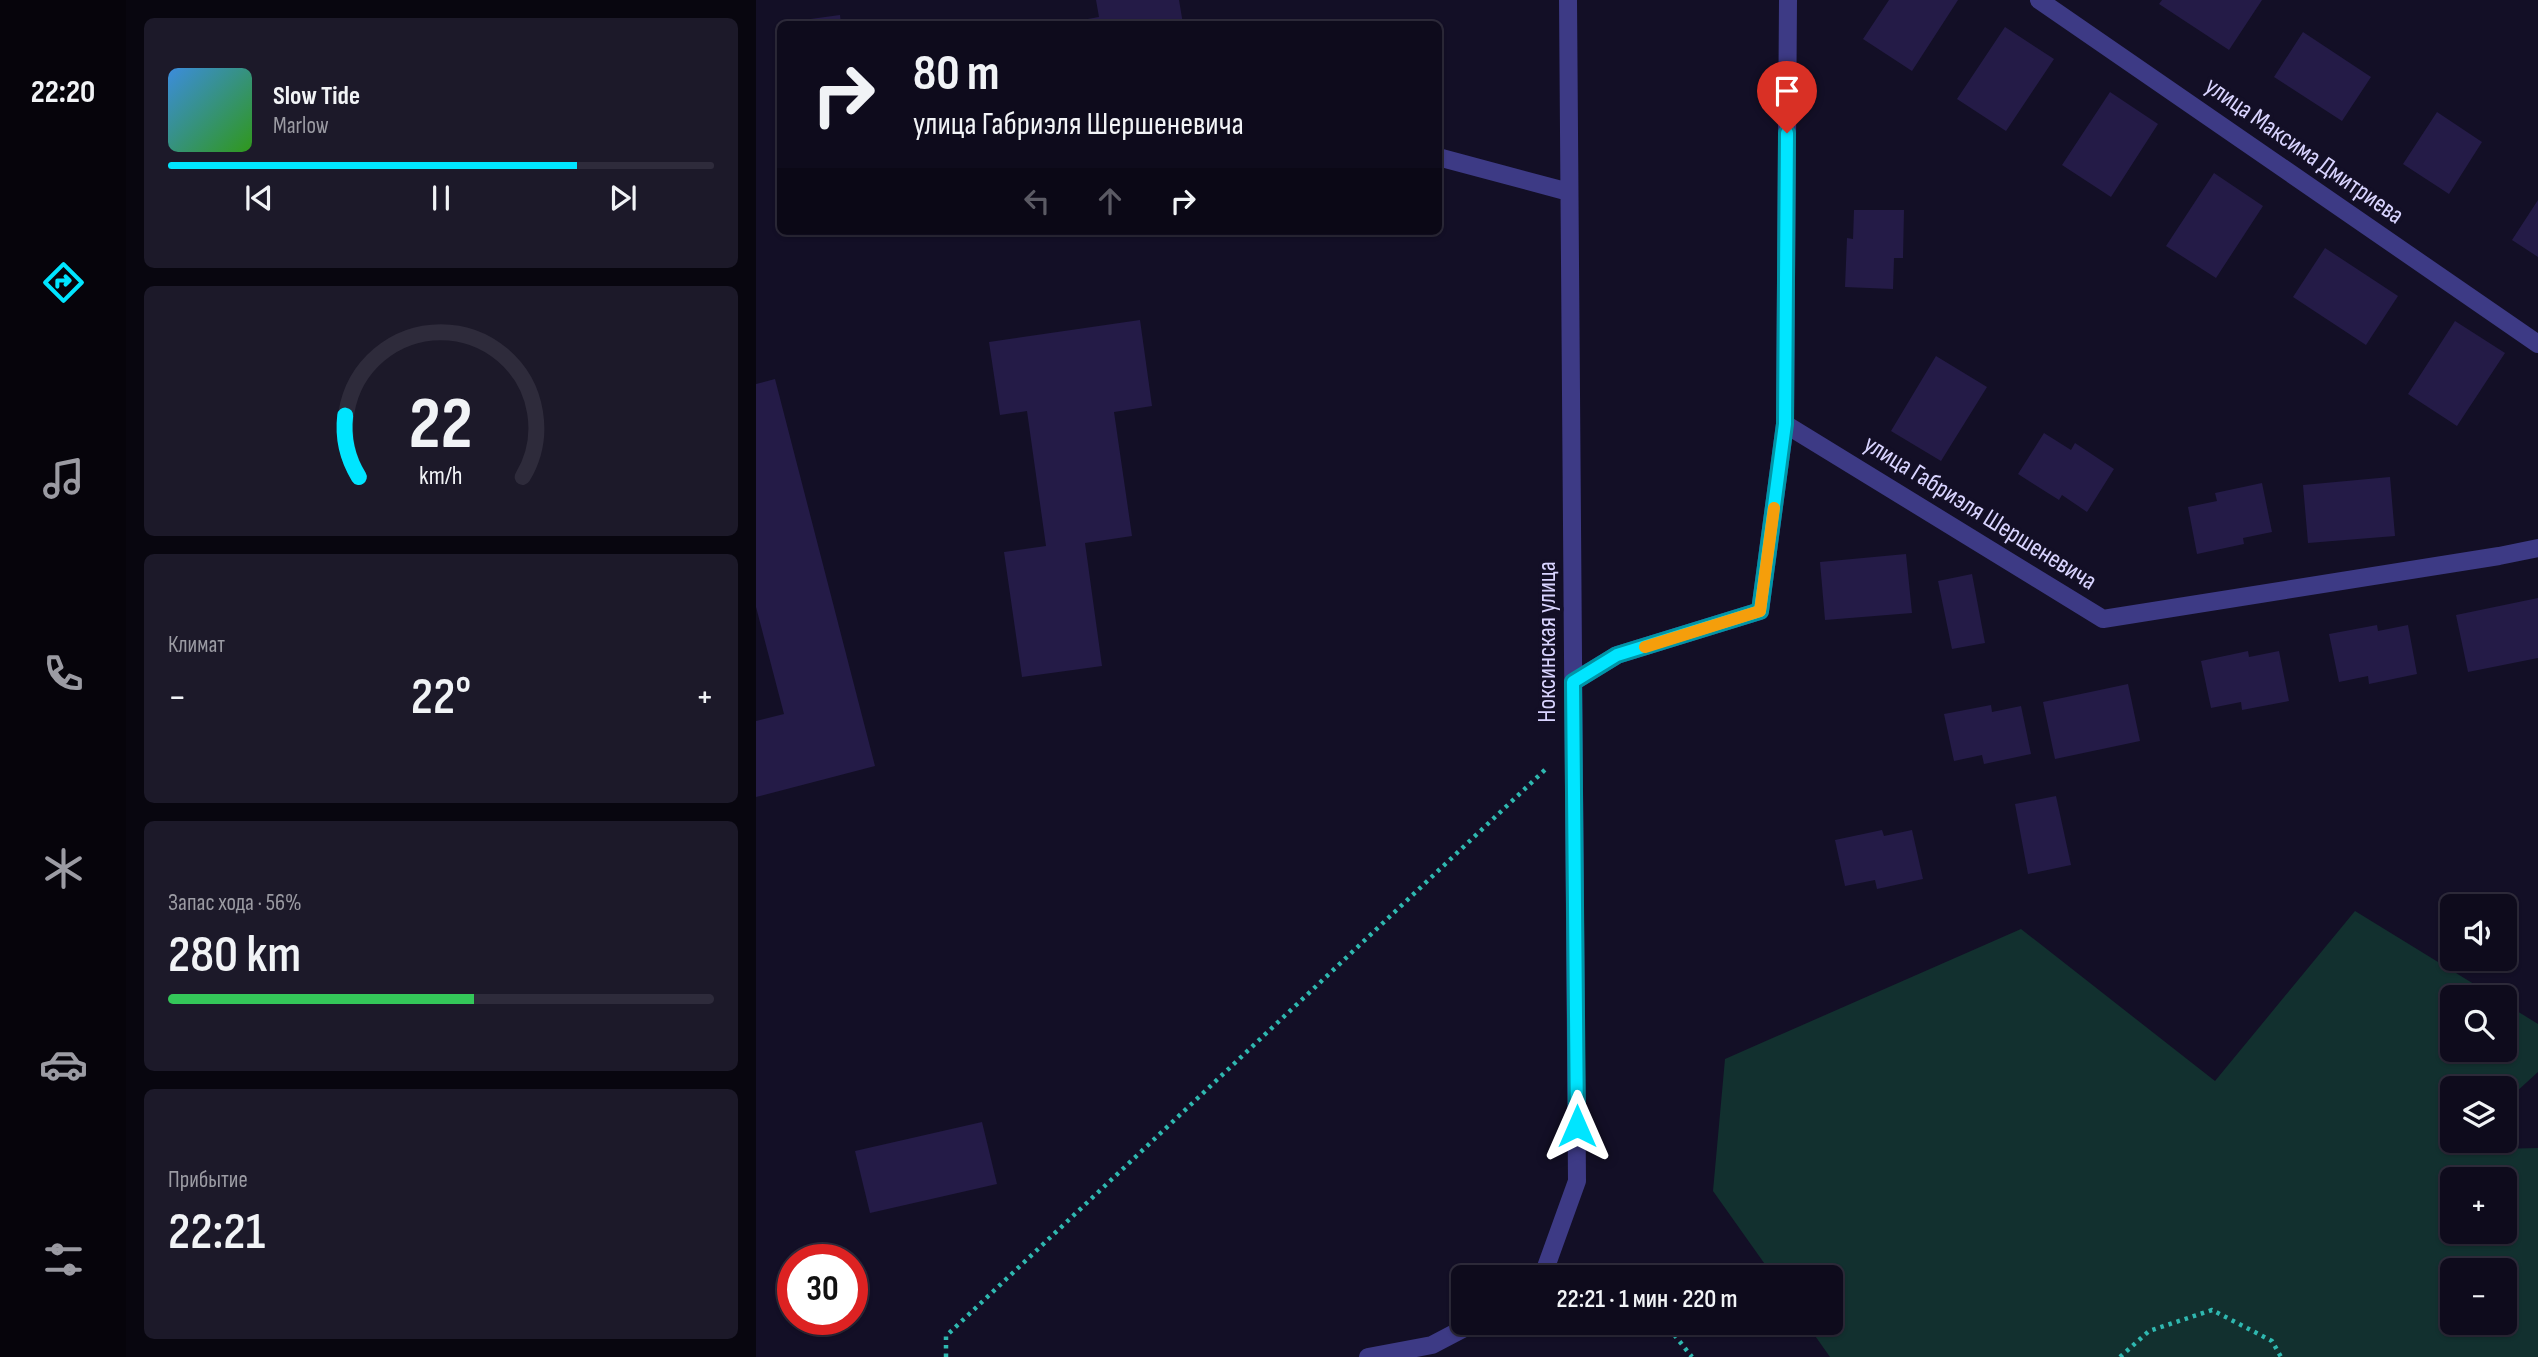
<!DOCTYPE html>
<html lang="ru">
<meta charset="utf-8">
<style>
body{margin:0;font-family:"Sofia Sans Condensed",sans-serif;background:#1c1929;color:#f1f3f6;height:100vh;display:flex;flex-direction:column;font-size:26px;white-space:nowrap}
*{box-sizing:border-box;margin:0}
p{font-size:23px;color:#9b9ba3}
.icon{flex:none;width:38px;height:38px;fill:none;stroke:currentColor;stroke-width:2;stroke-linecap:round;stroke-linejoin:round}
.map{position:relative;flex:1;overflow:hidden}
.panel{display:flex;flex-direction:column;gap:18px;padding:18px;background:#08060f;width:630px}
.panel>*{flex:none}
.guide{position:absolute;left:21px;top:21px;width:665px;height:214px;border-radius:10px;box-shadow:0 2px 5px #0004,0 0 0 2px #2e2b3b;background:#0e0b1c;color:#f1f3f6;overflow:hidden}
.buttons{position:absolute;left:1684px;top:894px;display:grid;gap:14px}
.buttons a{display:grid;place-items:center;width:77px;height:77px;border-radius:10px;background:#0e0b1c;box-shadow:0 2px 5px #0004,0 0 0 2px #2e2b3b;font-size:35px}
.speed{position:absolute;left:21px;top:1244px;display:flex;gap:14px;font-size:35px;font-weight:700;text-align:center}
.speed>*{display:grid;place-content:center;width:91px;height:91px;border-radius:50%;background:#0e0b1c;box-shadow:0 2px 5px #0004,0 0 0 2px #2e2b3b;line-height:1}
.speed .limit{border:10px solid #d22;background:#fff;color:#111}
.pin{position:absolute;display:grid;place-items:center;width:60px;height:60px;color:#fff;margin:-72px -30px;border-radius:50% 50% 50% 0;rotate:-45deg;box-shadow:0 0 7px #0007}
.pin .icon{rotate:45deg}
.me{position:absolute;width:77px;margin:-38px;rotate:0deg;stroke-linejoin:round;filter:drop-shadow(0 0 5px #0008)}
.turn{display:flex;align-items:center;gap:24px;height:147px;padding:0 21px;font-size:32px}
.turn .icon{width:91px;height:91px;stroke-width:2.5}
.turn b{display:block;font-size:49px;line-height:60px}
.lanes{display:flex;align-items:center;height:66px;padding:0 21px;background:#0003;justify-content:center;gap:35px;direction:ltr}
.lanes .off{opacity:.35}
.big{font-size:52px;font-weight:600;line-height:1.1}
.panel .widget{flex:1;display:flex;flex-direction:column;justify-content:center;gap:10px;min-width:0;padding:0 24px;border-radius:10px;background:#1c1929}
.panel .dial{align-items:center;gap:0}
.dial svg{height:182px;overflow:visible;fill:none;stroke:#2e2b3b;stroke-width:7;stroke-linecap:round;text-anchor:middle}
.dial text{fill:#f1f3f6;stroke:none}
.song{display:flex;align-items:center;gap:21px}
.cover{width:84px;height:84px;border-radius:10px;background:linear-gradient(135deg,hsl(210 70% 55%),hsl(110 70% 35%))}
.played{height:7px;border-radius:4px;background:linear-gradient(90deg,#00e5ff 75%,#2e2b3b 75%)}
.keys{display:flex;justify-content:space-around;direction:ltr}
.heat{display:flex;justify-content:space-between;align-items:center;font-size:38px;direction:ltr}
.charge{height:10px;border-radius:5px;background:linear-gradient(90deg,#34c759 56%,#2e2b3b 0)}
.trip{position:absolute;left:695px;top:1265px;width:392px;height:70px;border-radius:10px;background:#0e0b1c;box-shadow:0 2px 5px #0004,0 0 0 2px #2e2b3b;font-weight:600;line-height:70px;text-align:center}
main{display:flex;flex:1;min-height:0}
.menu{display:flex;flex-direction:column;width:126px;justify-content:space-around;align-items:center;background:#06040b;color:#9b9ba3}
.menu .icon{width:49px;height:49px}
.menu .on{color:#00e5ff}
.menu b{font-size:32px;color:#f1f3f6}
.map>svg:first-child{display:block}
.green{fill:#12302f;fill-rule:evenodd}
.building{fill:#241b47}
.lines{fill:none;stroke-linecap:round;stroke-linejoin:round}
.path{stroke:#2fb8b0;stroke-width:4.5;stroke-dasharray:3.5 5;stroke-linecap:butt}
.minor{stroke:#3d3a85;stroke-width:18}
.route-casing{stroke:#0095a6;stroke-width:18}
.route{stroke:#00e5ff;stroke-width:12}
.slow{stroke:#f59e0b;stroke-width:12}
.labels{text-anchor:middle;dominant-baseline:central;stroke-width:7;stroke-linejoin:round;paint-order:stroke}
.street-label{font-size:26px;fill:#d9d4ff;stroke:#130f26}
</style>
<main>
<nav class="menu">
<b>22:20</b>
<svg class="icon on" aria-label="directions" viewBox="0 0 24 24"><path d="M12 3l9 9-9 9-9-9zM9 14v-3h6M13 9l2 2-2 2"/></svg>
<svg class="icon" aria-label="music" viewBox="0 0 24 24"><path d="M9 18V5l10-2v13"/><circle cx="6" cy="18" r="3"/><circle cx="16" cy="16" r="3"/></svg>
<svg class="icon" aria-label="phone" viewBox="0 0 24 24"><path d="M5 4h4l2 5-3 2q2 4 5 5l2-3 5 2v4C11 20 4 13 5 4z"/></svg>
<svg class="icon" aria-label="climate" viewBox="0 0 24 24"><path d="M12 3v18M4 7l16 10M4 17L20 7"/></svg>
<svg class="icon" aria-label="car" viewBox="0 0 24 24"><path d="M5 17H2v-5l4-1 3-4h7l3 4 3 1v5h-3M9 17h6M6 11h13"/><circle cx="7" cy="17" r="2"/><circle cx="17" cy="17" r="2"/></svg>
<svg class="icon" aria-label="filters" viewBox="0 0 24 24"><path d="M4 7h16M4 17h16"/><circle cx="9" cy="7" r="2"/><circle cx="15" cy="17" r="2"/></svg>
</nav>
<section class="panel">
<div class="widget">
<div class="song"><i class="cover"></i><div><b>Slow Tide</b><p>Marlow</p></div></div>
<div class="played"></div>
<div class="keys"><svg class="icon" aria-label="previous" viewBox="0 0 24 24"><path d="M18 5L8 12l10 7zM5 5v14"/></svg><svg class="icon" aria-label="pause" viewBox="0 0 24 24"><path d="M8 5v14M16 5v14"/></svg><svg class="icon" aria-label="next" viewBox="0 0 24 24"><path d="M6 5l10 7-10 7zM19 5v14"/></svg></div>
</div>
<div class="widget dial"><svg viewBox="0 0 100 80">
<path d="M14 69A42 42 0 1 1 86 69"/>
<path d="M14 69A42 42 0 0 1 8 42" stroke="#00e5ff"/>
<text x="50" y="56" font-size="32" font-weight="700">22</text>
<text x="50" y="72" font-size="11">km/h</text>
</svg></div>
<div class="widget"><p>Климат</p>
<div class="heat"><a>−</a><b class="big">22°</b><a>+</a></div>
</div>
<div class="widget"><p>Запас хода · 56%</p><b class="big">280 km</b><div class="charge"></div></div>
<div class="widget"><p>Прибытие</p><b class="big">22:21</b></div>
</section>
<div class="map">
<svg width="1782" height="1357" viewBox="0 0 1782 1357">
<rect width="100%" height="100%" fill="#130f26"/>
<path class="green" d="M 1599,911 L 1739,997 L 1696,998 L 1696,1050 L 1748,1050 L 1748,1003 L 1782,1024 L 1782,1072 L 1748,1103 L 1748,1088 L 1696,1088 L 1696,1141 L 1707,1141 L 1699,1150 L 1782,1148 L 1782,1357 L 1074,1357 L 1050,1323 L 1074,1323 L 1074,1278 L 1018,1277 L 957,1191 L 969,1059 L 1265,929 L 1459,1081 ZM 1696,1180 L 1748,1180 L 1748,1232 L 1696,1232 ZM 1748,1270 L 1748,1323 L 1696,1323 L 1696,1270 Z"/>
<path class="building" d="M 340,0 L 423,0 L 427,24 L 303,24 L 343,17 Z
M 1133,0 L 1202,0 L 1156,71 L 1107,39 Z
M 1406,0 L 1506,0 L 1473,50 L 1403,4 Z
M 84,15 L 85,24 L 26,24 L 25,23 Z
M 1249,27 L 1298,59 L 1250,131 L 1201,99 Z
M 1547,32 L 1615,77 L 1586,121 L 1518,77 Z
M 1354,92 L 1402,124 L 1355,197 L 1306,165 Z
M 1681,112 L 1726,142 L 1693,194 L 1647,164 Z
M 1458,173 L 1507,206 L 1460,278 L 1410,246 Z
M 1782,200 L 1782,257 L 1756,240 Z
M 1098,210 L 1148,210 L 1147,258 L 1138,258 L 1137,289 L 1089,287 L 1091,238 L 1097,239 Z
M 1569,248 L 1642,296 L 1610,345 L 1537,297 Z
M 384,320 L 396,406 L 358,412 L 376,536 L 329,543 L 346,666 L 266,677 L 248,552 L 290,546 L 271,411 L 244,415 L 233,342 Z
M 1699,321 L 1749,353 L 1701,426 L 1652,394 Z
M 1180,356 L 1231,387 L 1185,461 L 1135,431 Z
M 19,379 L 119,766 L 0,797 L 0,721 L 28,714 L 0,607 L 0,384 Z
M 1288,433 L 1315,450 L 1319,443 L 1358,469 L 1331,512 L 1306,495 L 1303,500 L 1262,474 Z
M 1634,477 L 1639,536 L 1552,543 L 1547,485 Z
M 1506,483 L 1516,532 L 1487,538 L 1488,544 L 1441,554 L 1432,507 L 1461,501 L 1459,493 Z
M 1150,554 L 1156,613 L 1069,620 L 1064,562 Z
M 1216,574 L 1229,643 L 1196,649 L 1182,581 Z
M 1782,598 L 1782,658 L 1712,672 L 1700,615 Z
M 1621,625 L 1622,631 L 1652,625 L 1661,674 L 1613,684 L 1612,676 L 1583,682 L 1573,634 Z
M 1492,651 L 1493,657 L 1523,651 L 1533,701 L 1486,710 L 1485,702 L 1455,708 L 1445,661 Z
M 1372,684 L 1384,741 L 1299,759 L 1287,702 Z
M 1235,705 L 1236,712 L 1265,706 L 1275,754 L 1228,764 L 1226,755 L 1198,761 L 1188,714 Z
M 1300,796 L 1315,865 L 1272,874 L 1259,804 Z
M 1126,830 L 1128,836 L 1156,830 L 1167,879 L 1121,889 L 1119,880 L 1089,886 L 1079,840 Z
M 226,1122 L 241,1184 L 114,1213 L 99,1151 Z"/>
<g class="lines">
<path class="path" d="M 887,1323 L 916,1332 L 936,1357
M 190,1357 L 190,1336 L 792,767
M 1364,1357 L 1393,1331 L 1456,1310 L 1516,1341 L 1525,1357"/>
<path class="minor" d="M 1283,0 L 1782,344
M 682,157 L 813,192
M 1029,424 L 1032,0
M 817,682 L 861,655 L 1004,611 L 1029,424 L 1347,619 L 1743,556 L 1782,548
M 786,1278 L 821,1181 L 812,0
M 612,1357 L 676,1345 L 718,1323"/>
</g>
<g class="lines">
<defs>
<path id="route" d="M 821,1126 L 817,682 L 861,655 L 1004,611 L 1029,424 L 1031,133"/>
</defs>
<use href="#route" class="route-casing"/>
<use href="#route" class="route"/>
<path class="slow" d="M 889,647 L 1004,611 L 1018,508"/>
</g>
<g class="labels">
<g class="street-label">
<text transform="translate(1548 151) rotate(35)">улица Максима Дмитриева</text>
<text transform="translate(1224 513) rotate(32)">улица Габриэля Шершеневича</text>
<text transform="translate(791 642) rotate(-90)">Ноксинская улица</text>
</g>
</g>
</svg>
<div class="buttons">
<a><svg class="icon" aria-label="sound" viewBox="0 0 24 24"><path d="M4 9h4l5-4v14l-5-4H4zM17 9q2 3 0 6"/></svg></a>
<a><svg class="icon" aria-label="search" viewBox="0 0 24 24"><circle cx="10" cy="10" r="6"/><path d="M15 15l6 6"/></svg></a>
<a><svg class="icon" aria-label="layers" viewBox="0 0 24 24"><path d="M12 4l9 5-9 5-9-5zM3 14l9 5 9-5"/></svg></a>
<a>+</a>
<a>−</a>
</div>
<div class="speed"><div class="limit">30</div></div>
<div class="pin" style="left:1031px;top:133px;background:#d93025"><svg class="icon" aria-label="arrive" viewBox="0 0 24 24"><path d="M6 21V4h12l-3 4 3 4H6"/></svg></div>
<svg class="me" style="left:821px;top:1126px" viewBox="-20 -20 40 40"><path d="M0-17L14 15 0 8-14 15z" fill="#00e5ff" stroke="#fff" stroke-width="4"/></svg>
<div class="trip">22:21 · 1 мин · 220 m</div>
<div class="guide">
<div class="turn"><svg class="icon" aria-label="right" viewBox="0 0 24 24"><path d="M7 20v-9h11M14 6l5 5-5 5"/></svg><div><b>80 m</b>улица Габриэля Шершеневича</div></div>
<div class="lanes"><svg class="icon off" aria-label="left" viewBox="0 0 24 24"><path d="M17 20v-9H6M10 6l-5 5 5 5"/></svg><svg class="icon off" aria-label="ahead" viewBox="0 0 24 24"><path d="M12 20V5M6 11l6-6 6 6"/></svg><svg class="icon" aria-label="right" viewBox="0 0 24 24"><path d="M7 20v-9h11M14 6l5 5-5 5"/></svg></div>
</div>
</div>
</main>
